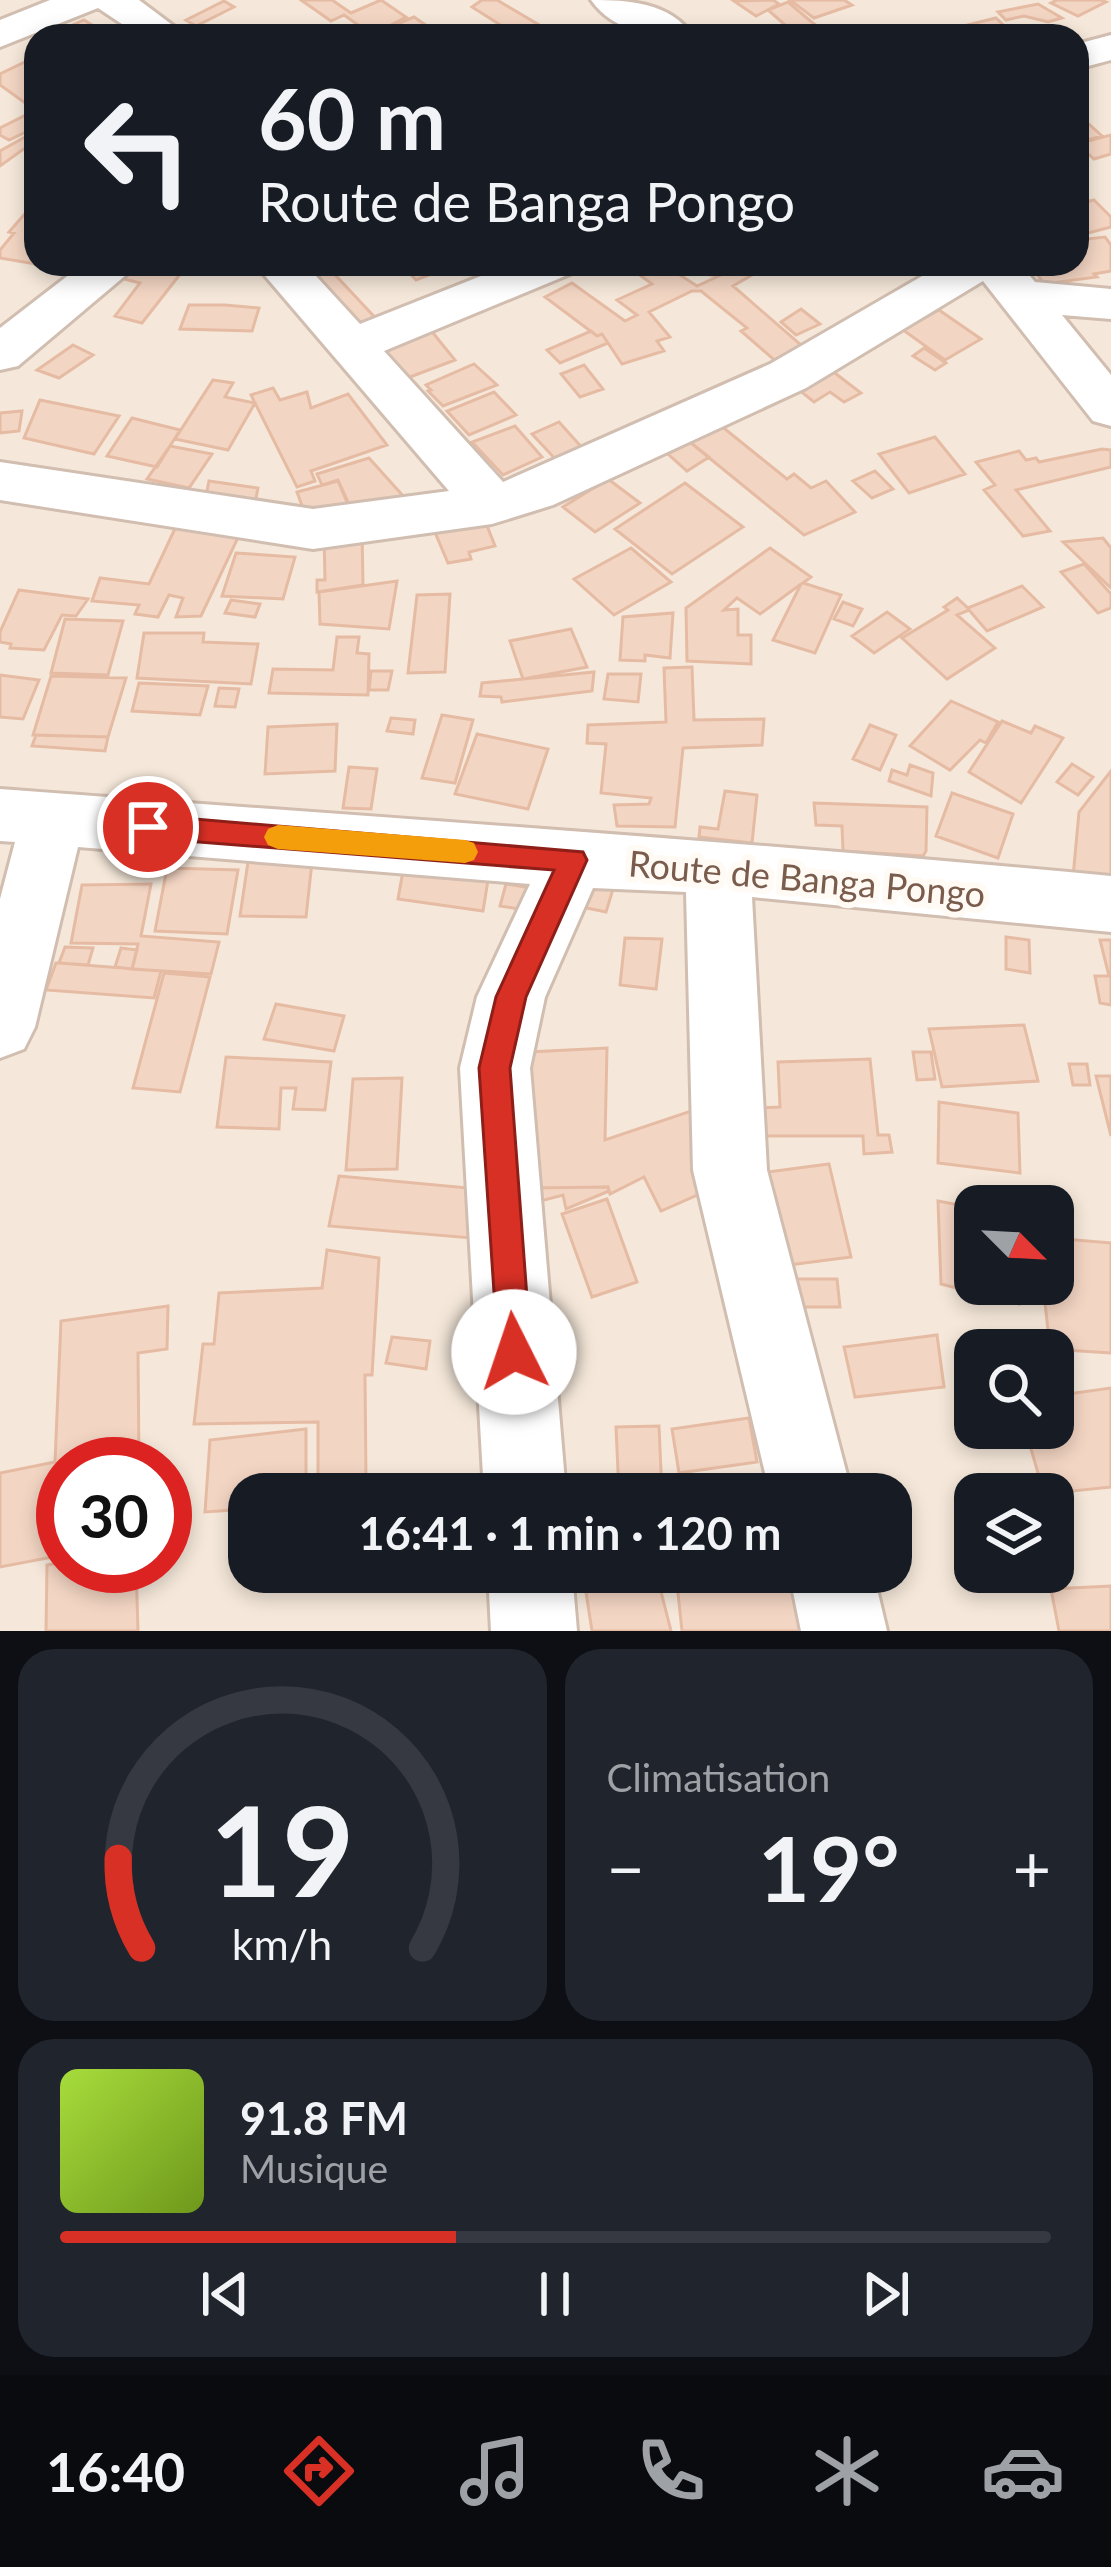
<!DOCTYPE html>
<html lang="fr">
<meta charset="utf-8">
<style>
body{margin:0;font-family:Lato,sans-serif;background:#20242c;color:#f1f3f6;height:100vh;display:flex;flex-direction:column;font-size:45px;white-space:nowrap}
*{box-sizing:border-box;margin:0}
p{font-size:39px;color:#9ea1a6}
.icon{flex:none;width:66px;height:66px;fill:none;stroke:currentColor;stroke-width:2;stroke-linecap:round;stroke-linejoin:round}
.map{position:relative;height:1631px;overflow:hidden}
.panel{display:flex;flex-direction:column;gap:18px;padding:18px;background:#0d0f14;flex:1}
.panel>*{flex:none}
.hud{position:absolute;left:24px;top:24px;width:1065px;height:252px;border-radius:36px;box-shadow:0 6px 18px #0003;background:#171b24;color:#f1f3f6;overflow:hidden}
.needle{width:78px;rotate:114deg}
.tools{position:absolute;left:954px;top:1185px;display:grid;gap:24px}
.tools a{display:grid;place-items:center;width:120px;height:120px;border-radius:24px;background:#171b24;box-shadow:0 6px 18px #0003;font-size:60px}
.speed{position:absolute;left:36px;top:1437px;display:flex;gap:24px;font-size:60px;font-weight:700;text-align:center}
.speed>*{display:grid;place-content:center;width:156px;height:156px;border-radius:50%;background:#171b24;box-shadow:0 6px 18px #0003;line-height:1}
.speed .limit{border:18px solid #d22;background:#fff;color:#111}
.pin{position:absolute;display:grid;place-items:center;width:102px;height:102px;color:#fff;margin:-51px;border:6px solid #fff;border-radius:50%;box-shadow:0 3px 12px #0007}
.me{position:absolute;width:132px;margin:-66px;rotate:356deg;stroke-linejoin:round;filter:drop-shadow(0 0 9px #0008)}
.turn{display:flex;align-items:center;gap:42px;height:252px;padding:0 36px;font-size:54px}
.turn .icon{width:156px;height:156px;stroke-width:2.5}
.turn b{display:block;font-size:84px;line-height:102px}
.big{font-size:90px;font-weight:700;line-height:1.1}
.panel .card{flex:1;display:flex;flex-direction:column;justify-content:center;gap:18px;min-width:0;padding:0 42px;border-radius:36px;background:#20242c}
.panel .dial{align-items:center;gap:0}
.dial svg{height:312px;overflow:visible;fill:none;stroke:#363941;stroke-width:7;stroke-linecap:round;text-anchor:middle}
.dial text{fill:#f1f3f6;stroke:none}
.song{display:flex;align-items:center;gap:36px}
.cover{width:144px;height:144px;border-radius:18px;background:linear-gradient(135deg,hsl(80 70% 55%),hsl(80 70% 35%))}
.played{height:12px;border-radius:6px;background:linear-gradient(90deg,#d93025 40%,#363941 40%)}
.keys{display:flex;justify-content:space-around;direction:ltr}
.heat{display:flex;justify-content:space-between;align-items:center;font-size:66px;direction:ltr}
.panel .tiles{flex:1;display:grid;gap:18px;grid-template-columns:1fr 1fr}
.card:last-child{grid-column:span 2}
.trip{position:absolute;left:228px;top:1473px;width:684px;height:120px;border-radius:36px;background:#171b24;box-shadow:0 6px 18px #0003;font-weight:700;line-height:120px;text-align:center}
.tabs{display:flex;height:192px;justify-content:space-around;align-items:center;background:#090b0e;color:#9ea1a6}
.tabs .icon{width:84px;height:84px}
.tabs .on{color:#d93025}
.tabs b{font-size:54px;color:#f1f3f6}
.map>svg:first-child{display:block}
.residential{fill:#f5e8da;fill-rule:evenodd}
.building{fill:#f3d5c3;stroke:#e6bba3;stroke-width:3}
.lines{fill:none;stroke-linecap:round;stroke-linejoin:round}
.minor-casing{stroke:#d1beb0;stroke-width:6}
.minor{fill:#fff;fill-rule:evenodd}
.route{fill:#d93025;stroke:#8d1f18;stroke-width:3}
.slow{fill:#f59e0b}
.labels{text-anchor:middle;dominant-baseline:central;stroke-width:12;stroke-linejoin:round;paint-order:stroke}
.street-label{font-size:36px;fill:#7a5c4d;stroke:#fffaf3}
</style>
<div class="map">
<svg width="1111" height="1631" viewBox="0 0 1111 1631">
<rect width="100%" height="100%" fill="#fdf6ec"/>
<path class="residential" d="M 0,0 L 1111,0 L 1111,1631 L 0,1631 ZM 36,36 L 1077,36 L 1077,264 L 36,264 ZM 975,1206 L 1053,1206 L 1053,1284 L 975,1284 ZM 975,1350 L 1053,1350 L 1053,1428 L 975,1428 ZM 63,1464 L 165,1464 L 165,1566 L 63,1566 ZM 249,1494 L 891,1494 L 891,1572 L 249,1572 ZM 975,1494 L 1053,1494 L 1053,1572 L 975,1572 Z"/>
<path class="building" d="M 301,0 L 332,0 L 351,13 L 381,0 L 406,17 L 376,33 L 414,17 L 440,35 L 359,36 L 368,32 L 344,15 L 331,21 Z
M 482,0 L 497,0 L 541,26 L 518,36 L 472,7 Z
M 773,0 L 779,4 L 756,16 L 734,1 Z
M 790,0 L 844,0 L 852,5 L 814,18 Z
M 1057,0 L 1101,0 L 1106,2 L 1078,16 L 1051,3 Z
M 224,1 L 234,7 L 196,26 L 186,20 Z
M 788,2 L 814,24 L 792,31 L 768,10 Z
M 1038,4 L 1062,18 L 1048,22 L 1024,16 L 1006,20 L 998,12 Z
M 996,18 L 1015,36 L 973,36 L 963,26 Z
M 84,20 L 108,35 L 48,36 Z
M 25,62 L 36,69 L 36,104 L 28,105 L 0,85 L 0,74 Z
M 36,110 L 36,127 L 9,140 L 0,135 L 0,128 Z
M 1080,116 L 1102,136 L 1077,143 Z
M 36,131 L 36,145 L 32,143 L 0,166 L 0,151 Z
M 1111,135 L 1111,154 L 1094,159 L 1077,144 Z
M 1094,200 L 1111,217 L 1111,227 L 1077,236 L 1077,204 Z
M 36,201 L 36,264 L 49,264 L 47,266 L 0,258 L 0,250 L 14,233 L 9,232 Z
M 1105,237 L 1111,245 L 1111,271 L 1094,274 L 1097,277 L 1044,284 L 1030,264 L 1077,264 L 1077,240 Z
M 127,264 L 181,273 L 142,323 L 115,316 L 140,283 L 116,277 Z
M 303,264 L 325,264 L 382,325 L 358,335 Z
M 401,264 L 457,264 L 416,280 Z
M 625,264 L 663,264 L 697,286 L 721,275 L 710,275 L 698,264 L 771,264 L 733,286 L 808,351 L 779,364 L 741,331 L 747,328 L 701,291 L 692,291 L 649,312 L 670,337 L 657,341 L 664,351 L 622,364 L 602,334 L 597,336 L 545,297 L 572,283 L 625,321 L 637,315 L 617,300 L 652,284 Z
M 189,305 L 225,305 L 259,308 L 252,331 L 180,329 Z
M 801,309 L 820,324 L 796,335 L 781,322 Z
M 939,310 L 981,339 L 945,360 L 903,330 Z
M 429,328 L 455,360 L 397,382 L 370,349 Z
M 591,331 L 597,336 L 602,334 L 608,343 L 560,363 L 547,350 Z
M 73,345 L 93,355 L 59,378 L 37,370 Z
M 924,348 L 946,363 L 935,370 L 913,356 Z
M 474,364 L 497,385 L 443,406 L 428,391 L 431,390 L 426,385 Z
M 584,365 L 603,389 L 580,397 L 561,374 Z
M 831,370 L 861,393 L 844,402 L 830,392 L 814,402 L 799,390 Z
M 213,380 L 233,383 L 225,397 L 255,403 L 228,450 L 175,439 Z
M 273,388 L 280,400 L 307,392 L 311,408 L 348,394 L 387,445 L 311,471 L 315,481 L 297,487 L 251,395 Z
M 494,392 L 516,415 L 469,435 L 447,411 Z
M 40,400 L 119,416 L 94,454 L 24,438 Z
M 22,411 L 19,431 L 0,433 L 0,413 Z
M 132,418 L 180,430 L 157,467 L 107,456 Z
M 559,422 L 585,451 L 559,463 L 532,434 Z
M 720,425 L 787,479 L 794,474 L 811,488 L 826,481 L 855,512 L 804,535 L 681,435 Z
M 515,426 L 542,457 L 503,475 L 472,442 Z
M 935,437 L 965,474 L 909,493 L 879,454 Z
M 690,442 L 709,457 L 687,471 L 668,454 Z
M 170,446 L 212,454 L 189,488 L 147,479 Z
M 1102,449 L 1111,450 L 1111,467 L 1016,490 L 1050,531 L 1023,536 L 984,490 L 995,485 L 976,462 L 1019,451 L 1026,460 L 1036,458 L 1039,462 Z
M 369,458 L 405,498 L 353,513 L 338,480 L 322,485 L 317,474 Z
M 875,471 L 893,489 L 872,498 L 853,481 Z
M 608,479 L 640,503 L 595,532 L 563,507 Z
M 209,481 L 258,488 L 254,508 L 205,501 Z
M 338,481 L 352,514 L 308,522 L 297,492 Z
M 685,483 L 743,527 L 672,574 L 615,529 Z
M 180,518 L 243,527 L 201,616 L 176,617 L 183,598 L 169,595 L 158,617 L 135,614 L 139,605 L 92,601 L 100,578 L 149,584 Z
M 484,518 L 495,546 L 469,552 L 471,559 L 448,563 L 434,530 Z
M 362,532 L 363,585 L 317,592 L 317,580 L 325,580 L 324,535 Z
M 1103,538 L 1111,548 L 1111,588 L 1063,542 Z
M 631,548 L 671,582 L 614,615 L 574,579 Z
M 770,548 L 811,577 L 803,583 L 841,595 L 815,653 L 773,640 L 801,584 L 760,614 L 737,598 L 724,610 L 738,609 L 738,635 L 751,635 L 751,664 L 687,661 L 686,608 Z
M 236,553 L 295,557 L 283,599 L 222,596 Z
M 1084,564 L 1111,594 L 1111,608 L 1098,613 L 1061,572 Z
M 397,581 L 389,629 L 320,624 L 319,592 Z
M 1022,586 L 1043,607 L 987,631 L 969,610 L 957,615 L 995,648 L 947,679 L 902,638 L 948,610 L 944,607 L 957,598 L 968,608 Z
M 19,590 L 88,599 L 76,616 L 62,615 L 44,650 L 10,648 L 11,644 L 0,642 L 0,632 Z
M 450,594 L 445,672 L 408,673 L 417,595 Z
M 231,600 L 260,604 L 255,617 L 225,613 Z
M 843,602 L 862,609 L 853,626 L 834,619 Z
M 887,612 L 910,629 L 874,653 L 852,636 Z
M 673,613 L 670,658 L 645,655 L 645,661 L 620,660 L 623,617 Z
M 65,619 L 123,621 L 108,675 L 51,673 Z
M 571,629 L 587,667 L 523,679 L 510,641 Z
M 144,633 L 204,633 L 203,642 L 258,644 L 251,684 L 137,678 Z
M 337,637 L 359,637 L 357,653 L 369,654 L 368,695 L 269,693 L 273,669 L 333,670 Z
M 692,667 L 694,720 L 764,719 L 762,745 L 683,748 L 675,827 L 617,826 L 614,805 L 649,804 L 651,798 L 601,793 L 606,744 L 587,743 L 588,725 L 666,722 L 664,668 Z
M 371,671 L 392,671 L 388,690 L 369,690 Z
M 594,672 L 592,691 L 502,702 L 501,697 L 480,696 L 482,683 Z
M 608,674 L 641,674 L 638,702 L 604,699 Z
M 0,675 L 39,680 L 23,719 L 0,717 Z
M 51,676 L 126,678 L 108,737 L 33,735 Z
M 139,683 L 208,686 L 200,715 L 132,711 Z
M 219,688 L 239,689 L 235,707 L 215,706 Z
M 951,701 L 998,722 L 986,743 L 980,740 L 950,770 L 910,746 Z
M 442,715 L 473,720 L 455,783 L 422,778 Z
M 391,718 L 415,720 L 413,734 L 387,731 Z
M 1002,721 L 1031,733 L 1035,726 L 1063,738 L 1021,803 L 969,772 Z
M 337,724 L 335,771 L 265,774 L 268,727 Z
M 870,725 L 896,735 L 880,770 L 853,759 Z
M 477,734 L 548,749 L 528,809 L 455,794 Z
M 36,735 L 108,737 L 105,751 L 32,746 Z
M 1072,764 L 1093,777 L 1078,795 L 1057,782 Z
M 910,765 L 933,773 L 931,796 L 889,781 L 892,770 L 907,775 Z
M 349,767 L 377,769 L 371,809 L 343,808 Z
M 1111,771 L 1111,879 L 1073,877 L 1079,812 Z
M 725,791 L 757,795 L 752,843 L 699,837 L 700,827 L 718,829 Z
M 952,793 L 1013,814 L 998,858 L 936,836 Z
M 814,803 L 927,807 L 926,851 L 923,856 L 843,851 L 842,826 L 816,825 Z
M 248,862 L 312,862 L 306,917 L 240,916 Z
M 167,868 L 238,870 L 227,934 L 155,931 Z
M 403,871 L 488,880 L 483,911 L 398,899 Z
M 589,880 L 614,886 L 606,912 L 582,907 Z
M 151,884 L 141,936 L 219,942 L 211,974 L 132,969 L 138,944 L 71,943 L 82,885 Z
M 506,884 L 537,889 L 532,911 L 500,906 Z
M 1006,937 L 1029,940 L 1030,973 L 1006,969 Z
M 625,938 L 662,939 L 656,989 L 620,985 Z
M 1100,940 L 1111,940 L 1111,1005 L 1100,1003 L 1095,976 L 1109,976 Z
M 65,947 L 93,948 L 88,965 L 59,963 Z
M 121,948 L 137,950 L 132,969 L 115,967 Z
M 56,963 L 59,963 L 161,971 L 154,998 L 46,990 Z
M 164,973 L 210,977 L 180,1092 L 133,1088 Z
M 276,1004 L 344,1016 L 334,1051 L 264,1039 Z
M 1024,1025 L 1038,1081 L 942,1087 L 929,1029 Z
M 607,1048 L 605,1140 L 694,1110 L 729,1181 L 661,1211 L 644,1177 L 610,1194 L 608,1187 L 530,1188 L 529,1052 Z
M 913,1052 L 931,1052 L 935,1079 L 917,1080 Z
M 226,1057 L 331,1062 L 325,1110 L 293,1109 L 296,1088 L 281,1088 L 279,1129 L 217,1127 Z
M 870,1059 L 878,1135 L 889,1135 L 892,1152 L 864,1154 L 863,1136 L 758,1136 L 754,1108 L 780,1107 L 778,1062 Z
M 1069,1064 L 1087,1064 L 1090,1085 L 1073,1085 Z
M 1096,1076 L 1111,1076 L 1111,1136 Z
M 402,1078 L 397,1169 L 346,1170 L 353,1079 Z
M 939,1102 L 1018,1113 L 1020,1173 L 938,1163 Z
M 829,1164 L 851,1257 L 773,1267 L 753,1174 Z
M 339,1176 L 501,1191 L 495,1240 L 329,1226 Z
M 608,1187 L 609,1191 L 566,1209 L 563,1195 L 529,1204 L 530,1188 Z
M 607,1199 L 637,1282 L 592,1297 L 562,1214 Z
M 938,1201 L 975,1208 L 975,1284 L 1030,1284 L 1030,1303 L 1019,1300 L 1019,1304 L 941,1284 Z
M 1053,1238 L 1111,1243 L 1111,1353 L 1050,1349 L 1043,1284 L 1053,1284 Z
M 327,1250 L 379,1258 L 372,1375 L 365,1375 L 366,1480 L 318,1480 L 318,1422 L 194,1424 L 203,1344 L 214,1344 L 219,1293 L 322,1288 Z
M 794,1279 L 837,1279 L 840,1307 L 796,1307 Z
M 168,1306 L 167,1349 L 138,1353 L 139,1464 L 63,1464 L 63,1555 L 0,1567 L 0,1473 L 55,1462 L 61,1321 Z
M 937,1335 L 944,1387 L 855,1397 L 844,1347 Z
M 392,1337 L 430,1341 L 426,1369 L 386,1363 Z
M 1111,1388 L 1111,1487 L 1044,1494 L 1025,1428 L 1053,1428 L 1053,1396 Z
M 749,1418 L 757,1462 L 679,1473 L 672,1429 Z
M 659,1426 L 662,1494 L 619,1494 L 616,1427 Z
M 306,1429 L 306,1494 L 249,1494 L 249,1509 L 205,1512 L 210,1440 Z
M 63,1562 L 63,1566 L 136,1566 L 138,1631 L 46,1631 L 47,1565 Z
M 428,1572 L 493,1572 L 494,1585 L 429,1589 Z
M 656,1572 L 671,1631 L 592,1631 L 585,1586 Z
M 689,1572 L 793,1572 L 806,1631 L 682,1631 L 677,1584 L 691,1581 Z
M 1111,1586 L 1111,1631 L 1059,1631 L 1051,1589 Z"/>
<g class="lines">
<defs>
<path id="minor" d="M 50,0 L 139,0 L 187,36 L 140,36 L 98,8 L 0,47 L 0,20 Z
M 591,0 C 628,0 670,2 693,36 C 656,36 615,34 591,0 Z
M 1111,35 L 1111,60 L 1077,69 L 1077,44 Z
M 83,264 L 139,264 L 18,366 L 0,370 L 0,328 Z
M 255,264 L 305,264 L 360,324 L 511,264 L 577,264 L 570,274 L 384,351 L 503,482 L 770,364 L 943,264 L 1020,264 L 1035,282 L 1111,289 L 1111,319 L 1062,315 L 1111,375 L 1111,426 L 1093,421 L 983,281 L 806,388 L 553,505 L 492,524 L 313,549 L 0,500 L 0,462 L 313,509 L 449,491 Z
M 0,789 C 370,817 741,841 1111,876 L 1111,932 L 752,897 L 767,1170 L 852,1494 L 770,1494 L 693,1170 L 686,892 L 593,888 L 545,997 L 530,1068 L 566,1494 L 484,1494 L 460,1068 L 477,997 L 530,884 L 78,847 L 35,1027 L 24,1049 L 0,1058 L 0,899 L 15,842 L 0,841 Z
M 488,1572 L 572,1572 L 577,1631 L 491,1631 Z
M 789,1572 L 873,1572 L 887,1631 L 801,1631 Z"/>
</defs>
<use href="#minor" class="minor-casing"/>
<use href="#minor" class="minor"/>
</g>
<path class="route" d="M 148,815 L 583,852 L 587,860 L 526,997 L 510,1068 L 531,1352 L 527,1364 L 514,1369 L 502,1364 L 498,1352 L 479,1068 L 496,997 L 554,870 L 148,838 L 138,835 L 134,827 L 138,819 Z"/>
<path class="slow" d="M 278,825 L 465,840 L 474,843 L 478,852 L 474,860 L 465,863 L 278,849 L 268,845 L 264,837 L 268,829 Z"/>
<g class="labels">
<g class="street-label">
<text transform="translate(807 878) rotate(5)">Route de Banga Pongo</text>
</g>
</g>
</svg>
<div class="tools">
<a><svg class="needle" viewBox="-14 -14 28 28"><path d="M0-13l5 13h-10z" fill="#e53935"/><path d="M0 13l5-13h-10z" fill="#9ea1a6"/></svg></a>
<a><svg class="icon" aria-label="search" viewBox="0 0 24 24"><circle cx="10" cy="10" r="6"/><path d="M15 15l6 6"/></svg></a>
<a><svg class="icon" aria-label="layers" viewBox="0 0 24 24"><path d="M12 4l9 5-9 5-9-5zM3 14l9 5 9-5"/></svg></a>
</div>
<div class="speed"><div class="limit">30</div></div>
<div class="pin" style="left:148px;top:827px;background:#d93025"><svg class="icon" aria-label="arrive" viewBox="0 0 24 24"><path d="M6 21V4h12l-3 4 3 4H6"/></svg></div>
<svg class="me" style="left:514px;top:1352px" viewBox="-20 -20 40 40"><circle r="19" fill="#fff"/><path d="M0-13L10 11 0 6-10 11z" fill="#d93025"/></svg>
<div class="trip">16:41 · 1 min · 120 m</div>
<div class="hud">
<div class="turn"><svg class="icon" aria-label="left" viewBox="0 0 24 24"><path d="M17 20v-9H6M10 6l-5 5 5 5"/></svg><div><b>60 m</b>Route de Banga Pongo</div></div>
</div>
</div>
<section class="panel">
<div class="tiles">
<div class="card dial"><svg viewBox="0 0 100 80">
<path d="M14 69A42 42 0 1 1 86 69"/>
<path d="M14 69A42 42 0 0 1 8 46" stroke="#d93025"/>
<text x="50" y="56" font-size="32" font-weight="700">19</text>
<text x="50" y="72" font-size="11">km/h</text>
</svg></div>
<div class="card"><p>Climatisation</p>
<div class="heat"><a>−</a><b class="big">19°</b><a>+</a></div>
</div>
<div class="card">
<div class="song"><i class="cover"></i><div><b>91.8 FM</b><p>Musique</p></div></div>
<div class="played"></div>
<div class="keys"><svg class="icon" aria-label="previous" viewBox="0 0 24 24"><path d="M18 5L8 12l10 7zM5 5v14"/></svg><svg class="icon" aria-label="pause" viewBox="0 0 24 24"><path d="M8 5v14M16 5v14"/></svg><svg class="icon" aria-label="next" viewBox="0 0 24 24"><path d="M6 5l10 7-10 7zM19 5v14"/></svg></div>
</div>
</div>
</section>
<nav class="tabs">
<b>16:40</b>
<svg class="icon on" aria-label="directions" viewBox="0 0 24 24"><path d="M12 3l9 9-9 9-9-9zM9 14v-3h6M13 9l2 2-2 2"/></svg>
<svg class="icon" aria-label="music" viewBox="0 0 24 24"><path d="M9 18V5l10-2v13"/><circle cx="6" cy="18" r="3"/><circle cx="16" cy="16" r="3"/></svg>
<svg class="icon" aria-label="phone" viewBox="0 0 24 24"><path d="M5 4h4l2 5-3 2q2 4 5 5l2-3 5 2v4C11 20 4 13 5 4z"/></svg>
<svg class="icon" aria-label="climate" viewBox="0 0 24 24"><path d="M12 3v18M4 7l16 10M4 17L20 7"/></svg>
<svg class="icon" aria-label="car" viewBox="0 0 24 24"><path d="M5 17H2v-5l4-1 3-4h7l3 4 3 1v5h-3M9 17h6M6 11h13"/><circle cx="7" cy="17" r="2"/><circle cx="17" cy="17" r="2"/></svg>
</nav>
